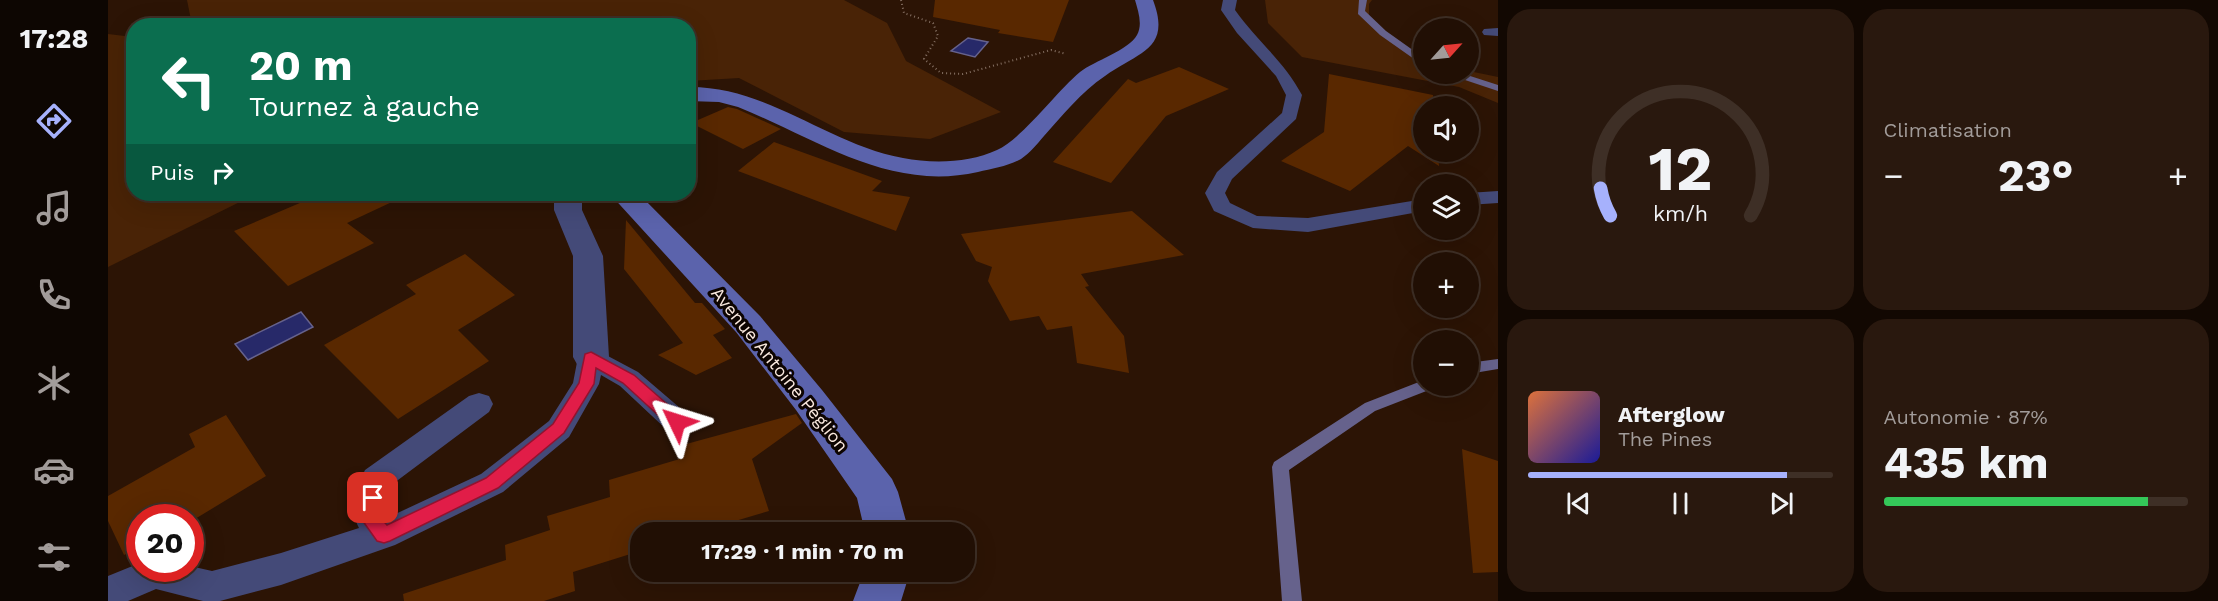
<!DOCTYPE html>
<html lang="fr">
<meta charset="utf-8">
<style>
body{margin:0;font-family:"Work Sans",sans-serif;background:#29180e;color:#f1f3f6;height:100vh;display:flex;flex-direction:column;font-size:22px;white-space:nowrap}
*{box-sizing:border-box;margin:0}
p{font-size:20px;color:#a29c9a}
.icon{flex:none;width:33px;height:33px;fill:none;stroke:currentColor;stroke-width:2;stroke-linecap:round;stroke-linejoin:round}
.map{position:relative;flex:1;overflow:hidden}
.drawer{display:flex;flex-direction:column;gap:9px;padding:9px;background:#120802;width:720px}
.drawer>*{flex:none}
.top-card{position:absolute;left:18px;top:18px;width:570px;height:183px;border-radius:24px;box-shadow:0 6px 24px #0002,0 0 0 2px #3e2f26;background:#0b6e4f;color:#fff;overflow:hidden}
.needle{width:39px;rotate:63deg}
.controls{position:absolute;left:1305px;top:18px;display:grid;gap:12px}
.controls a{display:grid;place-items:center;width:66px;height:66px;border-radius:50%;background:#210f04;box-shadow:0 6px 24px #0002,0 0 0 2px #3e2f26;font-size:30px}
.speed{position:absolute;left:18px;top:504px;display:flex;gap:12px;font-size:30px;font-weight:700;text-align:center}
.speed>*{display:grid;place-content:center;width:78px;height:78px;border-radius:50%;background:#210f04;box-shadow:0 6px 24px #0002,0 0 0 2px #3e2f26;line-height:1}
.speed .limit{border:9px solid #d22;background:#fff;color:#111}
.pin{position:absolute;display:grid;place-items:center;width:51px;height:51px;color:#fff;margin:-26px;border-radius:12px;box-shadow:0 3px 9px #0006}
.me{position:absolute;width:66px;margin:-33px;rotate:311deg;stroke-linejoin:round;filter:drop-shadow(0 0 4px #0008)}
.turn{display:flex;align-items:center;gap:21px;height:126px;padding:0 24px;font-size:27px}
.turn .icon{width:78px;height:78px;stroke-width:2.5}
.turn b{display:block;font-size:42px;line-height:51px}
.then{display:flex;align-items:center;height:57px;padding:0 24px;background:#0003;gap:12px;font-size:22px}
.big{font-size:45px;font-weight:700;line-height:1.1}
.drawer .tile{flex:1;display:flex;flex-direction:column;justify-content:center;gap:9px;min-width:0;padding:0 21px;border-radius:24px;background:#29180e}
.drawer .dial{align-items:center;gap:0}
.dial svg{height:156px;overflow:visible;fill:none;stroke:#3e2f26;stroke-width:7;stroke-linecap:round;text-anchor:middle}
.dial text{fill:#f1f3f6;stroke:none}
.song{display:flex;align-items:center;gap:18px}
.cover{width:72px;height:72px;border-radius:9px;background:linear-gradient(135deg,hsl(20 70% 55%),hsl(240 70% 35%))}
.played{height:6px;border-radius:3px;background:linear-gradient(90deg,#a6b1fc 85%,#3e2f26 85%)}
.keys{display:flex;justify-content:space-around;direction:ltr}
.heat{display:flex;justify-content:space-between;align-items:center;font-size:33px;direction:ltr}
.charge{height:9px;border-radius:4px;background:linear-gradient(90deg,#34c759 87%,#3e2f26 0)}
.drawer .tiles{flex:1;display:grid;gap:9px;grid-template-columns:repeat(2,1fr)}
.trip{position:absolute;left:522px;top:522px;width:345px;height:60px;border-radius:24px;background:#210f04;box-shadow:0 6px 24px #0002,0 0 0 2px #3e2f26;font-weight:700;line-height:60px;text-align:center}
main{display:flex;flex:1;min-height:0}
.dock{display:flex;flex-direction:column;width:108px;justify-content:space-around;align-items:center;background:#0d0602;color:#a29c9a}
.dock .icon{width:42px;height:42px}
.dock .selected{color:#a6b1fc}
.dock b{font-size:27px;color:#f1f3f6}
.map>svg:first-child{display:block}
.green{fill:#492306}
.water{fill:#272969;stroke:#66628c;stroke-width:1.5}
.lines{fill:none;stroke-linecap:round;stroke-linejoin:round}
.stream{fill:#66628c;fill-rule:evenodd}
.building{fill:#592800}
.path{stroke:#846f62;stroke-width:2;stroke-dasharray:1 3;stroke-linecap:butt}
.lane{fill:#444a78;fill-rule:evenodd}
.street{fill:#444a78;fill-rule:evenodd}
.secondary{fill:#5b63ac;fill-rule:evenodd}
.route{fill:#e11d48;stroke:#92132f;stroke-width:1.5}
.labels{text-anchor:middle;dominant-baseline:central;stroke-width:6;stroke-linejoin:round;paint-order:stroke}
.street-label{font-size:18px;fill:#f9e8de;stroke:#0d0401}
</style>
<main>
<nav class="dock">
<b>17:28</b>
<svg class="icon selected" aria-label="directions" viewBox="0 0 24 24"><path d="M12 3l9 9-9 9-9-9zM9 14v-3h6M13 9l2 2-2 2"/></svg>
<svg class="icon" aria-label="music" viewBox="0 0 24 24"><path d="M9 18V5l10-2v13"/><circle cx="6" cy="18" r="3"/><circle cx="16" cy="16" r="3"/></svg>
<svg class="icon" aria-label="phone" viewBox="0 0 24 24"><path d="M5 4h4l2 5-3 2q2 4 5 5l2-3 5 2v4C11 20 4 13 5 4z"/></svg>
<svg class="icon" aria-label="climate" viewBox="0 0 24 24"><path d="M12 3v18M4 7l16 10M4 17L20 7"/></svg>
<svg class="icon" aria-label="car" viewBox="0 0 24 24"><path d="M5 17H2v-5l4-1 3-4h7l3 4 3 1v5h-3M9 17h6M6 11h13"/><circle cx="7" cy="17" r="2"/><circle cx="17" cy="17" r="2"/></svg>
<svg class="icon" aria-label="filters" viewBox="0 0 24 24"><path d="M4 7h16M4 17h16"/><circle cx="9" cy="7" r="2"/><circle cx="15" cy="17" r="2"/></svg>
</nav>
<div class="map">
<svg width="1390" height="601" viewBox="0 0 1390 601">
<rect width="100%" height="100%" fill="#2c1405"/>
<path class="green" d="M 79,0 L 736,0 L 779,23 L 798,61 L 893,112 L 822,139 L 736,132 L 631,78 L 581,81 L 580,26 L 64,25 L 83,20 Z
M 1157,0 L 1264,0 L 1261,4 L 1261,24 L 1315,59 L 1316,74 L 1360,74 L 1361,71 L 1390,77 L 1390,103 L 1351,87 L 1194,57 L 1160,23 Z
M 0,34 L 25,37 L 26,194 L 148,194 L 0,267 Z"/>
<path class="water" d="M 860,38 L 880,42 L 867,57 L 843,51 Z
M 193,312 L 205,327 L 140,360 L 127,344 Z"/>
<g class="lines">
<path class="stream" d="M 1251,0 L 1259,0 L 1257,11 L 1278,31 L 1316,58 L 1316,66 L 1272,35 L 1250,14 Z
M 1344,74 L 1356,74 L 1390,85 L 1390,91 L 1345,76 Z
M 1390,359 L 1390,369 L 1360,374 L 1360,363 Z
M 1316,380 L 1316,386 L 1323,386 L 1321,390 L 1267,411 L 1181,470 L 1194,601 L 1174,601 L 1164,467 L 1166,462 L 1257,403 Z"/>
</g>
<path class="building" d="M 827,0 L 961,0 L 945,42 L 890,33 L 892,30 L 825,17 Z
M 1071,67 L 1121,89 L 1058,116 L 1003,183 L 945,162 L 1020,79 L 1028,83 Z
M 1221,74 L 1325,95 L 1326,106 L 1316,106 L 1316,152 L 1330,152 L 1331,166 L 1300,146 L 1242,191 L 1173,161 L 1216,132 Z
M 620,107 L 629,109 L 673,129 L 635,149 L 583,123 Z
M 666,142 L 774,181 L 764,191 L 802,197 L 788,231 L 630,171 Z
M 213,194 L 301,194 L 239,223 L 266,243 L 180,286 L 126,231 Z
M 1024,211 L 1076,255 L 973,274 L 981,286 L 977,287 L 1016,336 L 1021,373 L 969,363 L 964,326 L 939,330 L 931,316 L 902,321 L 880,281 L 884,267 L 868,261 L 853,234 Z
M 518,220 L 587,303 L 594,303 L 617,329 L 605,335 L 624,358 L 588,375 L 550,355 L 575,343 L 516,269 Z
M 357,254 L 407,295 L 350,330 L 381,361 L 290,419 L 216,345 L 308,294 L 298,285 Z
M 688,414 L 694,423 L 644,459 L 661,511 L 590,532 L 532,532 L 532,551 L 465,572 L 467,591 L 436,601 L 296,601 L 295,594 L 398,560 L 397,545 L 442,530 L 439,516 L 502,497 L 501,480 L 575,458 L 571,446 Z
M 118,415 L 158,476 L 82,522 L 82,518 L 32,518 L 32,547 L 16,555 L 0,521 L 0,496 L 87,447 L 81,434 Z
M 1354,449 L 1390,461 L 1390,572 L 1365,573 Z"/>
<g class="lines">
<path class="path" d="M 793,0 L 796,13 L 825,23 L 830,36 L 816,59 L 833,73 L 855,74 L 943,50 L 958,54"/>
<path class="lane" d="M 1115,0 L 1129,0 L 1127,10 C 1149,41 1176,61 1194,95 L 1188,119 L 1124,179 L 1117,193 L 1122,203 L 1149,216 L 1200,218 L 1316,199 L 1316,211 L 1200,232 L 1145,228 L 1106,211 L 1097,193 L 1109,172 L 1174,113 L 1178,95 L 1168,76 L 1129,33 L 1113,10 Z
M 1390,28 L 1390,36 L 1376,35 L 1374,32 L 1376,29 Z
M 1390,191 L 1390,203 L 1360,205 L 1360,193 Z
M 483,347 L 530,372 L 579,414 L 583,422 L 579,430 L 569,433 L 559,430 L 512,386 L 493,375 L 491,384 L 461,437 L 395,492 L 287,545 L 173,585 L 112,601 L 95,601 L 48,589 L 20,601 L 0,601 L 0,576 L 32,563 L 32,568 L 82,568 L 82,566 L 104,571 L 173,553 L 251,528 C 242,512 249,486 257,470 L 361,396 L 371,393 L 381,396 L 385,404 L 381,412 L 282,486 L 277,513 L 281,517 L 373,474 L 441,421 L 465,383 L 470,357 L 474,350 Z"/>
<path class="street" d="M 446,194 L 474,194 L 474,210 L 495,256 L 501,357 L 496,366 L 483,370 L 470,366 L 465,357 L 465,256 L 446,210 Z"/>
<path class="secondary" d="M 1027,0 L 1045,0 C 1064,50 1030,52 997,76 C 973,92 955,115 936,136 C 929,144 922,153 913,159 C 901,166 884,169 870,172 C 781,192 709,139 630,107 L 611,102 L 580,101 L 580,87 C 660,86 719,144 795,158 C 825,164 861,163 889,150 C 914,139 948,92 972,72 C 986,61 1021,50 1029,35 C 1035,24 1030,11 1027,0 Z
M 502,194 L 531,194 L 652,316 L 714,390 L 784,479 L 790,492 L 801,532 L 757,532 L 749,498 L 688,410 L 628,332 Z
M 756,572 L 802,572 L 793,601 L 745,601 Z"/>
</g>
<path class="route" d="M 483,352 L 526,375 L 575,418 L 577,422 L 575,427 L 569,429 L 563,427 L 515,383 L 488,368 L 486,384 L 456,433 L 390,488 L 282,541 L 276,543 L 269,541 L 252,517 L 259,493 L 265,490 L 271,493 L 273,498 L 270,515 L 279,525 L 378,478 L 445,424 L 471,383 L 477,354 Z"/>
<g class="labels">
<g class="street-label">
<text transform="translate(672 369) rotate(51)">Avenue Antoine Péglion</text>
</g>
</g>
</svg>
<div class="controls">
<a><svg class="needle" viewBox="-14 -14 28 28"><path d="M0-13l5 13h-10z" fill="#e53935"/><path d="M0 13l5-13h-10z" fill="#a29c9a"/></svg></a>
<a><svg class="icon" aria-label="sound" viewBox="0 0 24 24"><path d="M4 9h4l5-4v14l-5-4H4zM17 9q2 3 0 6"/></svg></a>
<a><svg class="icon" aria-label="layers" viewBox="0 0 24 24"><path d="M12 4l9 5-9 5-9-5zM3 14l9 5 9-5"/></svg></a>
<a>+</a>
<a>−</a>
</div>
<div class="speed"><div class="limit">20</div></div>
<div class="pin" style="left:265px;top:498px;background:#d93025"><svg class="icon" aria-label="arrive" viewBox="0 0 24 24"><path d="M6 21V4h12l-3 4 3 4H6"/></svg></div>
<svg class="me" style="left:569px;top:422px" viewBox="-20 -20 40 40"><path d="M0-17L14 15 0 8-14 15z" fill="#e11d48" stroke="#fff" stroke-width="4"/></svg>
<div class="trip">17:29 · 1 min · 70 m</div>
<div class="top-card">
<div class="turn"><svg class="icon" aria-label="left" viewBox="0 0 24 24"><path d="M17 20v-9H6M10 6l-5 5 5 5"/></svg><div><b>20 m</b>Tournez à gauche</div></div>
<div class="then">Puis<svg class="icon" aria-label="right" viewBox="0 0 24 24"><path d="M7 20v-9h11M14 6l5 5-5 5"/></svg></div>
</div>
</div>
<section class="drawer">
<div class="tiles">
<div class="tile dial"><svg viewBox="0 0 100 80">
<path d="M14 69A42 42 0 1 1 86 69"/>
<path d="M14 69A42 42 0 0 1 9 55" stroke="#a6b1fc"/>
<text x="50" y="56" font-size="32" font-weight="700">12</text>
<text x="50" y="72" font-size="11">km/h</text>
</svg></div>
<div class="tile"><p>Climatisation</p>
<div class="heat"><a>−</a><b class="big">23°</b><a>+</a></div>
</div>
<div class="tile">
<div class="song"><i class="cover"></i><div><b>Afterglow</b><p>The Pines</p></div></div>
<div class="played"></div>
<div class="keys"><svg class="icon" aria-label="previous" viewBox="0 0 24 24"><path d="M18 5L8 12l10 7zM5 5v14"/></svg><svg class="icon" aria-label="pause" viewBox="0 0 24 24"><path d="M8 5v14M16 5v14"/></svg><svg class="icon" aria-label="next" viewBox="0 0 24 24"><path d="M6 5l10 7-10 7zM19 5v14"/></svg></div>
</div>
<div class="tile"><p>Autonomie · 87%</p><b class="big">435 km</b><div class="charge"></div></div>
</div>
</section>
</main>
